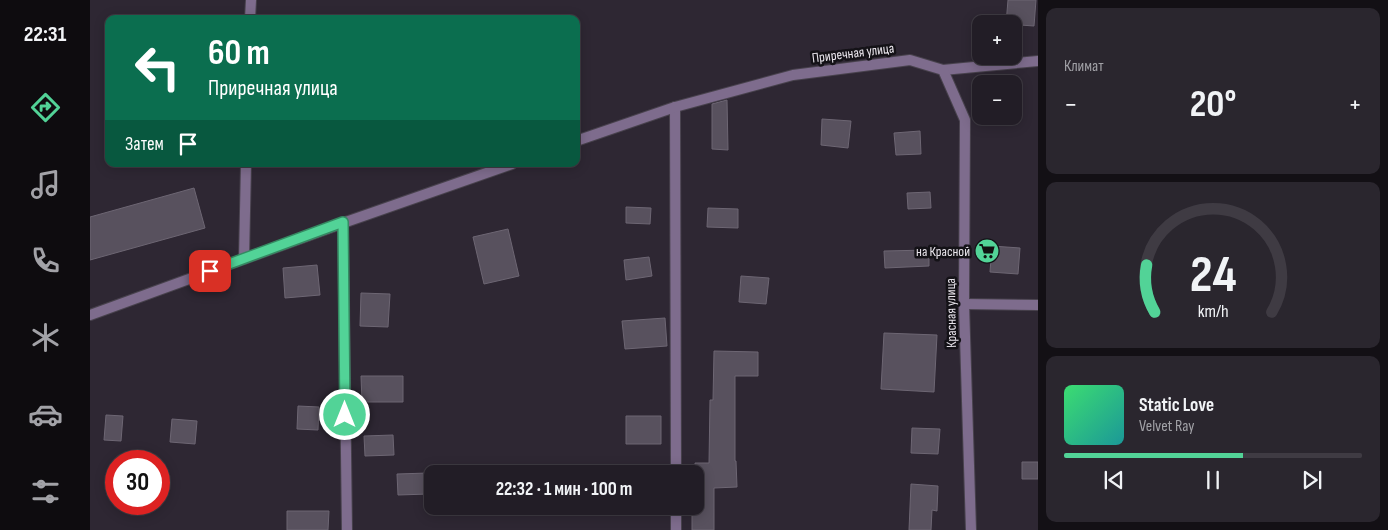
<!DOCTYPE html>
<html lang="ru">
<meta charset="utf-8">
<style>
body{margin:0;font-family:"Sofia Sans Condensed",sans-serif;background:#2a262e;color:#f1f3f6;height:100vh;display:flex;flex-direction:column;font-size:19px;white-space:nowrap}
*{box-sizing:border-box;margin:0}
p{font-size:16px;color:#a2a2a7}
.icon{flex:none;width:28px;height:28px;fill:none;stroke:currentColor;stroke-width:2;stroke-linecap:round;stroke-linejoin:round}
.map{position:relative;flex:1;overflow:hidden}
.sheet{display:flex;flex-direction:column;gap:8px;padding:8px;background:#131015;width:350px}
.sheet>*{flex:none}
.top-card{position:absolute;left:15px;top:15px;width:475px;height:152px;border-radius:10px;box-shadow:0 2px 12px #0003,0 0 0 1px #3f3b43;background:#0b6e4f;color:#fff;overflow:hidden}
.buttons{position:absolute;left:882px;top:15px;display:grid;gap:10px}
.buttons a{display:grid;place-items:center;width:50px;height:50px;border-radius:10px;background:#221d26;box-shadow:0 2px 12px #0003,0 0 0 1px #3f3b43;font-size:25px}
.speed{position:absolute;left:15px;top:450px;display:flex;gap:10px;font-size:25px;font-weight:700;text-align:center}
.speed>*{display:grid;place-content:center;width:65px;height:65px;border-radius:50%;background:#221d26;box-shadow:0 2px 12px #0003,0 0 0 1px #3f3b43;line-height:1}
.speed .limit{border:8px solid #d22;background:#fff;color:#111}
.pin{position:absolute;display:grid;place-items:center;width:42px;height:42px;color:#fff;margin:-21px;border-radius:10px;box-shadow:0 2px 8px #0006}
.me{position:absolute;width:55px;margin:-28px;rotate:0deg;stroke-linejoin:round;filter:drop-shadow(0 0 4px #0008)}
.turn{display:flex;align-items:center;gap:18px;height:105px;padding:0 20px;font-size:22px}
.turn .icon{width:65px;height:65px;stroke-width:2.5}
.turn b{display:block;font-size:35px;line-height:42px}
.then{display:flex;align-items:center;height:48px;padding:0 20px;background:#0003;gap:10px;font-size:19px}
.big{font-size:38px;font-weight:700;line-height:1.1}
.sheet .tile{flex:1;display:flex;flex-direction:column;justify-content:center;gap:8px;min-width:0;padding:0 18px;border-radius:10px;background:#2a262e}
.sheet .dial{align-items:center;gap:0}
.dial svg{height:130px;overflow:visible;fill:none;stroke:#3f3b43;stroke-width:7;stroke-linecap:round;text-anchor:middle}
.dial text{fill:#f1f3f6;stroke:none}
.song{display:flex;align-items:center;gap:15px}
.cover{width:60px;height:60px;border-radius:8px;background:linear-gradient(135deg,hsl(140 70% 55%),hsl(180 70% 35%))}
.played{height:5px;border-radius:2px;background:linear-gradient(90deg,#52d397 60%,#3f3b43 60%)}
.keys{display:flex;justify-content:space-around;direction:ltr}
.heat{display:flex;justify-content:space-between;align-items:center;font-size:28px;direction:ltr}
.trip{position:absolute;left:334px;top:465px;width:280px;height:50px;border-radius:10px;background:#221d26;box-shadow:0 2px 12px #0003,0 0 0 1px #3f3b43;font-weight:700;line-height:50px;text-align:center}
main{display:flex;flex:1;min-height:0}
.dock{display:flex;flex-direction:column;width:90px;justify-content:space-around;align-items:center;background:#0e0c0f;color:#a2a2a7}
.dock .icon{width:35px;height:35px}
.dock .active{color:#52d397}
.dock b{font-size:22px;color:#f1f3f6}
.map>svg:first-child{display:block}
.building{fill:#58515e;stroke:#6d6673}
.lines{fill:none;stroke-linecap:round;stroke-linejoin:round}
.service-casing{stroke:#48424d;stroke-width:12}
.minor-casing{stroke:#48424d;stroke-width:12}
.tertiary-casing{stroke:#48424d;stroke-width:12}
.service{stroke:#7e6c8d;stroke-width:10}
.minor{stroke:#7e6c8d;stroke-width:10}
.tertiary{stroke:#7e6c8d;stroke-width:10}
.route-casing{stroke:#358962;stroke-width:12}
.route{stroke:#52d397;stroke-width:9}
.labels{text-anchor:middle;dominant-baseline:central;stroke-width:5;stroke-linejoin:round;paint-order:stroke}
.street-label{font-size:14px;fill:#eae6ed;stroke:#141217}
.poi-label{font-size:14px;fill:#eae6ed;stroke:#141217;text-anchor:end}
</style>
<main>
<nav class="dock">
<b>22:31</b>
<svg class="icon active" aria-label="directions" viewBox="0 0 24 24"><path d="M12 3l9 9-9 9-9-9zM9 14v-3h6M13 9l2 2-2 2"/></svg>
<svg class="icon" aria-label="music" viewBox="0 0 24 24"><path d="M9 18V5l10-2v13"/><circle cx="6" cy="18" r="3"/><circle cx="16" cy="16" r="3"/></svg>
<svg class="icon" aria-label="phone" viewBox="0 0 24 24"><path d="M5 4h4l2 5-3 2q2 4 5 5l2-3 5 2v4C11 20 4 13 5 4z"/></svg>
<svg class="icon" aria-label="climate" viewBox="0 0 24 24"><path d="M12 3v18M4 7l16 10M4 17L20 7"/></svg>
<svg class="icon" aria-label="car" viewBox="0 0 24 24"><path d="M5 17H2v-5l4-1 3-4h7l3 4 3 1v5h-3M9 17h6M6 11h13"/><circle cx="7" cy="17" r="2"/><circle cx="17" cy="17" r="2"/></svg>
<svg class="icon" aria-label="filters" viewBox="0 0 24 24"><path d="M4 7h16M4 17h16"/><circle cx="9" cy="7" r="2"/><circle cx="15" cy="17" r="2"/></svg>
</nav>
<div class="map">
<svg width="948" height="530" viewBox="0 0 948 530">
<rect width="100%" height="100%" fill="#2e2733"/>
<path class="building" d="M 918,0 L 946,0 L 944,26 L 916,24 Z
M 637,100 L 638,150 L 622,149 L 622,104 Z
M 732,119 L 761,121 L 758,148 L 731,145 Z
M 830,131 L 831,154 L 806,155 L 804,133 Z
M 104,188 L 115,228 L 0,260 L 0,217 Z
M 840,192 L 841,208 L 818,209 L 817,193 Z
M 536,207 L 561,208 L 560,224 L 536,223 Z
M 618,208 L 648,209 L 648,228 L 617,227 Z
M 418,229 L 429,276 L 394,284 L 383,237 Z
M 902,246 L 930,248 L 928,274 L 900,272 Z
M 839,250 L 839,266 L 795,268 L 794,251 Z
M 559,257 L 562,276 L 536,280 L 534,260 Z
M 227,265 L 230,295 L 195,298 L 193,268 Z
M 651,276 L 679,278 L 676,304 L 649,302 Z
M 271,293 L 300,294 L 298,327 L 270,326 Z
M 575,318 L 577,346 L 535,349 L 532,321 Z
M 794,333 L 847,335 L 844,392 L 791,389 Z
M 624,351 L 668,352 L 668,376 L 645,376 L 645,461 L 646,461 L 647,487 L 624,488 L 624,530 L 602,530 L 602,511 L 605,511 L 605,463 L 619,463 L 620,400 L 623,400 Z
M 271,376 L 313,376 L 313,402 L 272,402 Z
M 208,406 L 229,407 L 228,430 L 207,429 Z
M 16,415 L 33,416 L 31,441 L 14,440 Z
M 536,416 L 571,416 L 571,444 L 536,444 Z
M 82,419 L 107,421 L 105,444 L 80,442 Z
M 822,428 L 850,429 L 848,454 L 821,453 Z
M 303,435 L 304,455 L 275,456 L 274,436 Z
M 932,462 L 948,462 L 948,479 L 932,479 Z
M 338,473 L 339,494 L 308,495 L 307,474 Z
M 821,484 L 848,486 L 847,511 L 842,510 L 841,530 L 819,530 Z
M 197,511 L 239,511 L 238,530 L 197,530 Z"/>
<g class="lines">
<defs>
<path id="service" d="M 874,304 L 948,305"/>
<path id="minor" d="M 160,19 L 161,0
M 853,70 L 948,61
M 585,107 L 586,474
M 253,223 L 257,530
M 154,259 L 156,164
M 586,506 L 586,530"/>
<path id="tertiary" d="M 486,141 L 585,107 L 703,75 L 820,60 L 853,70 L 875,120 L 874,304 L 881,530
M 0,315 L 253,223 L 422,164"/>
</defs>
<use href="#service" class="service-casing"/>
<use href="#minor" class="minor-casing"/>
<use href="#tertiary" class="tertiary-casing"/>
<use href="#service" class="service"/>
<use href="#minor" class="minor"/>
<use href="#tertiary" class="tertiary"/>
</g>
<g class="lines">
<defs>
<path id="route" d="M 120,271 L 253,222 L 255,415"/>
</defs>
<use href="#route" class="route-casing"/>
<use href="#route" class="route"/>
</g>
<defs>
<symbol id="supermarket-disc" viewBox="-11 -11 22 22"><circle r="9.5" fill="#52d397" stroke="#141217"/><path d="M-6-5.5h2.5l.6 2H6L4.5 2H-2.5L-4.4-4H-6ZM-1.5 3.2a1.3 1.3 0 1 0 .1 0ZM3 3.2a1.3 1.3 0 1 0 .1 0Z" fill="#111"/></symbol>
</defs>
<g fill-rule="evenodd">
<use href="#supermarket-disc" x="883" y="237" width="28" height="28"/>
</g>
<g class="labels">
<g class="street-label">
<text transform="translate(763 53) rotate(-7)">Приречная улица</text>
<text transform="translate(861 313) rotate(-91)">Красная улица</text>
</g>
<g class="poi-label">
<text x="880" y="251">на Красной</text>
</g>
</g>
</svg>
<div class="buttons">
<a>+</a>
<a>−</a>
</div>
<div class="speed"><div class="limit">30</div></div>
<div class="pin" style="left:120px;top:271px;background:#d93025"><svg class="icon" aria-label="arrive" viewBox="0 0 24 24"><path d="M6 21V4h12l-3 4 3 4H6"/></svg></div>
<svg class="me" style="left:255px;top:415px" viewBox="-20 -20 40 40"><circle r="17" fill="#52d397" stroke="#fff" stroke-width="3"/><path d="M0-11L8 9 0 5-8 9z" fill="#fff"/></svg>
<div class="trip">22:32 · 1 мин · 100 m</div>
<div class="top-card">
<div class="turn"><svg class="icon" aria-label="left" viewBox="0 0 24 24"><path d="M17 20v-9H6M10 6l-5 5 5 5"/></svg><div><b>60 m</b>Приречная улица</div></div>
<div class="then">Затем<svg class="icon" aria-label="arrive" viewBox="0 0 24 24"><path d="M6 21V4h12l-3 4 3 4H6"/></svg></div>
</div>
</div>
<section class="sheet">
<div class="tile"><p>Климат</p>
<div class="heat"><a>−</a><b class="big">20°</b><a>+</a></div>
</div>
<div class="tile dial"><svg viewBox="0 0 100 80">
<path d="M14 69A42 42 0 1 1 86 69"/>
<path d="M14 69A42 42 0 0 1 9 40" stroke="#52d397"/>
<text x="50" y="56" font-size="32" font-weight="700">24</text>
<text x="50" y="72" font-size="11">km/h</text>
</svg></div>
<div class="tile">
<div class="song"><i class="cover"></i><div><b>Static Love</b><p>Velvet Ray</p></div></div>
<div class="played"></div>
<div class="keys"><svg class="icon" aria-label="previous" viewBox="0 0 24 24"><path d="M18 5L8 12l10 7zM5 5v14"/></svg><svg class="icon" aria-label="pause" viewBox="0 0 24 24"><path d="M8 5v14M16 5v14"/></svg><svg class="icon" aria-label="next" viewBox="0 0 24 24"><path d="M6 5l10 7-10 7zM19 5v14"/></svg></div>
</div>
</section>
</main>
